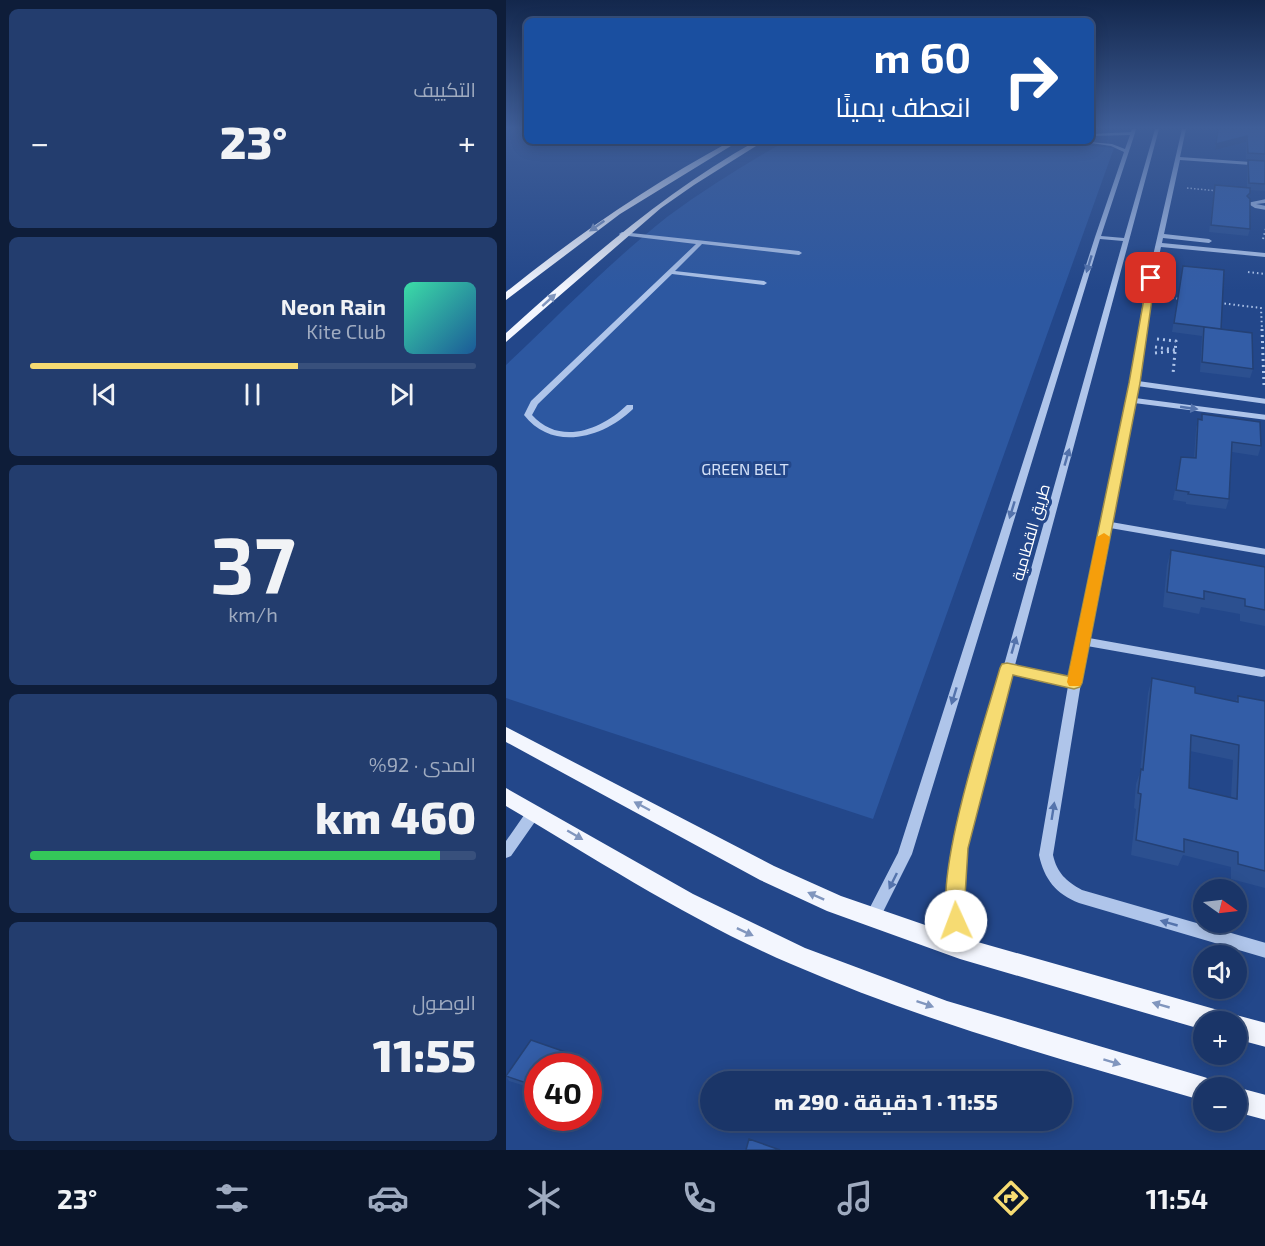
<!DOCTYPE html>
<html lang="ar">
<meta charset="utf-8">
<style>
body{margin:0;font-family:"Exo 2",Cairo,sans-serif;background:#233d6e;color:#f1f3f6;direction:rtl;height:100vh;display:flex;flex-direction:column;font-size:22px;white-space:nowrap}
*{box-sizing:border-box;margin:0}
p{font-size:20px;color:#9fabc0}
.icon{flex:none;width:33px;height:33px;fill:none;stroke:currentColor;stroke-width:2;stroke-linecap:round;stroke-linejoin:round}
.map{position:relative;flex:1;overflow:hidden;direction:ltr}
.side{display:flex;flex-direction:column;gap:9px;padding:9px;background:#0e1d39;width:506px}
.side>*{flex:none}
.banner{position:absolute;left:18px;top:18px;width:570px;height:126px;border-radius:9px;box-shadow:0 3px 15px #0003,0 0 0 2px #38507c;direction:rtl;background:#1a4fa0;color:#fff;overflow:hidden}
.needle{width:39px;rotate:104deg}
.tools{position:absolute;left:687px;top:879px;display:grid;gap:12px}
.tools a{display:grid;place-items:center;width:54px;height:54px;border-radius:50%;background:#1a3568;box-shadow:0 3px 15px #0003,0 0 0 2px #38507c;font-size:30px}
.speed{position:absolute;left:18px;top:1053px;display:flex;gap:12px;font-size:30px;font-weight:700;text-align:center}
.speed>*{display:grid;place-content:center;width:78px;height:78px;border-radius:50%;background:#1a3568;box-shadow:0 3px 15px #0003,0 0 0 2px #38507c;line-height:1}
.speed .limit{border:9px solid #d22;background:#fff;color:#111}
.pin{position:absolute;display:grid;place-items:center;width:51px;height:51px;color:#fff;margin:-26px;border-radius:12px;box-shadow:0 3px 9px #0006}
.me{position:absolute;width:66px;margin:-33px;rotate:358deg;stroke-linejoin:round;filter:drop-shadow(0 0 4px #0008)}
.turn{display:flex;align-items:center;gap:21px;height:126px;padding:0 24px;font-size:27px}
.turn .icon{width:78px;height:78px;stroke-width:2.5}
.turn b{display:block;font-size:42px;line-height:51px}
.big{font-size:45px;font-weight:800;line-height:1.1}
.side .tile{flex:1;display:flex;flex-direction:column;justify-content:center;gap:9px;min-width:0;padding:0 21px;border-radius:9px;background:#233d6e}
.side .dial{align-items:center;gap:0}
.dial b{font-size:78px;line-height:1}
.song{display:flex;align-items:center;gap:18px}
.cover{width:72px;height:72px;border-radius:9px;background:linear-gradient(135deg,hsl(160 70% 55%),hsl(210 70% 35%))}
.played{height:6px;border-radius:3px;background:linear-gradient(90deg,#f6db72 60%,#38507c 60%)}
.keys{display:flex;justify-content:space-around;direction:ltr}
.heat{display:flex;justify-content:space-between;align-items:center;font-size:33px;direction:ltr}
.charge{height:9px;border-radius:4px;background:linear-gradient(90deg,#34c759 92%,#38507c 0)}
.trip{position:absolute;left:194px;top:1071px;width:372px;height:60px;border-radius:30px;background:#1a3568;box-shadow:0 3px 15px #0003,0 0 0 2px #38507c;font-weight:800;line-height:60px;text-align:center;direction:rtl}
.menu{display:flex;height:96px;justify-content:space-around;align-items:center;background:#0a152a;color:#9fabc0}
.menu .icon{width:42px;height:42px}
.menu .on{color:#f6db72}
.menu b{font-size:27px;color:#f1f3f6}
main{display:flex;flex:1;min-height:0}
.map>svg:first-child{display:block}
.green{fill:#2d58a1}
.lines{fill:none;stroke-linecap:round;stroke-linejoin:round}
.path-far2{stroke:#afc5ea;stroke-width:1.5;stroke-dasharray:1.5 2;stroke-linecap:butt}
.path-far1{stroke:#afc5ea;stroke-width:2;stroke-dasharray:1.5 3;stroke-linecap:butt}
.path{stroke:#afc5ea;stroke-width:3;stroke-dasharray:2 4;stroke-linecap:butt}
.minor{fill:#afc5ea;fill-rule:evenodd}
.major{fill:#f3f6fe;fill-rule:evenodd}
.wall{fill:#2c5090;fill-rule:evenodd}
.shaded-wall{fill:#244175}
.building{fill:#335da7;stroke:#244175;stroke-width:1.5;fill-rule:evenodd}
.oneway{fill:#8196be}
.oneway2{fill:#5473ac}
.route{fill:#f6db72;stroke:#a08e4a;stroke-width:1.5}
.slow{fill:#f59e0b}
.labels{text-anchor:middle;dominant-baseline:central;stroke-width:6;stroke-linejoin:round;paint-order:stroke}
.park-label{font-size:16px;fill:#d4e1f8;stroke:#23478a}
.street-label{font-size:16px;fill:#fff;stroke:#23478a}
</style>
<main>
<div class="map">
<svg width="760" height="1150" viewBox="0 0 760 1150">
<rect width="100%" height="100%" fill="#23478a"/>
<path class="green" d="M 280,141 L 533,141 L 608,148 L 367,819 L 0,698 L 0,365 C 53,315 104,262 161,217 C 199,189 239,164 280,141 Z"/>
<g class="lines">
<path class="path-far2" d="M 681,188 L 712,191"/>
<path class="path-far1" d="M 757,239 L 760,228
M 742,272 L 760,274
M 657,297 L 676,299
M 714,303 L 755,308 L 756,330"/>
<path class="path" d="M 756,329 L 758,385
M 651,339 L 670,341 L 667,374
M 649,347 L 669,350
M 649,353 L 669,351"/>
<path class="minor" d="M 626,129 L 630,129 L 629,133 L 595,236 L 618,238 L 649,129 L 653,129 L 509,665 L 563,677 L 624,383 L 638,295 L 676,129 L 680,129 L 674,157 L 760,163 L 760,166 L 674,160 L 658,234 L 703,239 L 706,241 L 703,243 L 657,238 L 656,243 L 760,253 L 760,257 L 655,247 L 644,295 L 632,381 L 760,399 L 760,404 L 631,386 L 629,398 L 760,415 L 760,420 L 628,403 L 605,522 L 760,549 L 760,555 L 604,528 L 583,638 L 756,669 L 760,670 L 760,676 L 756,677 L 581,646 L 547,855 C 551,873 560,881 576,890 L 760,943 L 760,958 L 573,903 C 550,894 538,879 533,855 L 562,686 L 507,674 L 460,848 L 456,896 L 462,948 L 459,953 L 454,955 L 449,953 L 446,948 L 442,896 L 446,848 L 496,670 L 495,668 L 498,665 L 617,241 L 594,239 L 406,854 L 371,924 L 366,926 L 361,924 L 358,919 L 392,853 L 589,237 L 618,152 L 605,146 L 572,141 L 606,144 L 619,149 L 624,135 L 585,136 L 585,134 L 625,132 Z
M 760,199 L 760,203 L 750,204 L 760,206 L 760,210 L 749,208 L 741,203 Z
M 116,232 L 293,251 L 296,253 L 293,255 L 196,244 L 169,271 L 258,281 L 261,283 L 258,285 L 166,274 L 32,404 L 26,415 C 54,446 95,430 121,405 L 127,405 L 127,409 C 97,438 47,452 18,415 L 25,401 L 190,244 L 114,235 L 113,234 Z
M 28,806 L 33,808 L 35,812 L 33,816 L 5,856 L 0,858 L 0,841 L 23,808 Z"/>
<path class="major" d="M 225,141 L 233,141 L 114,214 L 0,300 L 0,292 C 71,235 145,184 225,141 Z
M 250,141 L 258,141 L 188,185 L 155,208 L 0,342 L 0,333 C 79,262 157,193 250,141 Z
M 0,727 L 268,866 L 335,896 L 454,937 L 712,1010 L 720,1014 L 722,1018 L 730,1015 L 760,1023 L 760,1047 L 730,1039 L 730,1022 L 698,1022 L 698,1030 L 454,959 L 321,911 L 254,880 L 0,742 Z
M 0,788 L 187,894 L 299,948 L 441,1001 L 698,1077 L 707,1080 L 710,1088 L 698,1088 L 698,1101 C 558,1060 418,1022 285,964 C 185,921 93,861 0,806 Z
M 730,1087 L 760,1095 L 760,1120 L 730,1112 L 730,1088 L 728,1088 Z"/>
</g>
<path class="wall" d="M 711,129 L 759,129 L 759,161 L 740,159 L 740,142 L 709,150 Z
M 742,160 L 759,161 L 759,191 L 744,190 L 743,198 L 744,229 L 742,236 L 703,232 L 708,192 L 709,185 L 741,188 L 741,167 Z
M 677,266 L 715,329 L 747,369 L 744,378 L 694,372 L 696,336 L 666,332 Z
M 696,414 L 755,446 L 752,456 L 726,452 L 723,499 L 720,509 L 680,504 L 680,502 L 667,500 L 675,457 L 688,458 L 690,429 L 692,419 L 695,420 Z
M 665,550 L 759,567 L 759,626 L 734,621 L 734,614 L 695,607 L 693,614 L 657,607 L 661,565 Z
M 646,678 L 689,693 L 730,701 L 732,696 L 759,701 L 759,888 L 725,879 L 725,867 L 677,855 L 672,866 L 625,855 L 630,809 L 628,808 L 630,784 L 634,772 L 642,693 ZM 684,751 L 727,760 L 725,797 L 683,788 Z
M 68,1055 L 71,1059 L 32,1066 L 32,1090 L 3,1081 L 0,1076 Z"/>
<path class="shaded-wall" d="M 741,136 L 740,142 L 709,150 L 710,144 Z
M 68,1055 L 71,1059 L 67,1066 L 62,1066 Z"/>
<path class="building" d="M 712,129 L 759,129 L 759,154 L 742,153 L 741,136 L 710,144 Z
M 742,160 L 759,161 L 759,184 L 743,183 Z
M 709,185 L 744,188 L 744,193 L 741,196 L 744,199 L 744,229 L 705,225 Z
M 677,266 L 718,270 L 715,329 L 668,323 Z
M 698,327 L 746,333 L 747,369 L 696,362 Z
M 696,414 L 754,422 L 755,446 L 726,442 L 723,499 L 682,494 L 683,492 L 670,490 L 675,457 L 690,458 L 692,419 L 696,420 Z
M 665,550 L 759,567 L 759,610 L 739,606 L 739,599 L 698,591 L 698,599 L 661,592 Z
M 646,678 L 689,687 L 689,693 L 732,702 L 732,696 L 759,701 L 759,871 L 732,864 L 732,852 L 678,839 L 678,852 L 630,840 L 635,794 L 632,793 L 635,769 L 637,770 ZM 685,735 L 733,745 L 731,799 L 683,788 Z
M 25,1040 L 68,1055 L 62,1066 L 32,1066 L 32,1087 L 0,1076 Z
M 243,1139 L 274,1150 L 240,1150 Z"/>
<defs><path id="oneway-solid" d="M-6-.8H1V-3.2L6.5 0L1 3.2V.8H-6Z" transform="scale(1.5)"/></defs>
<g class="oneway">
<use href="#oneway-solid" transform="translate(91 226) rotate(145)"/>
<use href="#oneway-solid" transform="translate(43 300) rotate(-42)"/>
<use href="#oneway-solid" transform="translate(136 806) rotate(-152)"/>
<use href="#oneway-solid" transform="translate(69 835) rotate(30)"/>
<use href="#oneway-solid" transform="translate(310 896) rotate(-156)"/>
<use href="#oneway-solid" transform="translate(239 932) rotate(25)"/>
<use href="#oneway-solid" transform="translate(419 1004) rotate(19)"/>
<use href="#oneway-solid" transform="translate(655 1005) rotate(-164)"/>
<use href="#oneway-solid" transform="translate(606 1062) rotate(17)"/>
</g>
<g class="oneway2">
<use href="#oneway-solid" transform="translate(583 264) rotate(107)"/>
<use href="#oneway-solid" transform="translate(683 408) rotate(8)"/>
<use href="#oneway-solid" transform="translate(561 457) rotate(-74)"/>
<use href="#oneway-solid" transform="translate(506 510) rotate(107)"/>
<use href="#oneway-solid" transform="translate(508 645) rotate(-74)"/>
<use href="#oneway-solid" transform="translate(448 696) rotate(107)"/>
<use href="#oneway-solid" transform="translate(547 811) rotate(-81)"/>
<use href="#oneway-solid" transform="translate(387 881) rotate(116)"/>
<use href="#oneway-solid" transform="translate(663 923) rotate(-164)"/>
</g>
<linearGradient id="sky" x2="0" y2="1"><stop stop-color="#13274c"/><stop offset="0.44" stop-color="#3f5e98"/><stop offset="1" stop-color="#3f5e98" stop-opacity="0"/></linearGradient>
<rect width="760" height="290" fill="url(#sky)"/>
<path class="route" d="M 642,276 L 649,278 L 634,383 L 576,683 L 574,687 L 568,689 L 507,675 L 462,848 L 459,896 L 460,921 L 457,928 L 450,931 L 444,928 C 424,883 479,721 494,668 L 496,664 L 501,663 L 562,676 L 623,383 Z"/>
<path class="slow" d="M 598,533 L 604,537 L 576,682 L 574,686 L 563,686 L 561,682 L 591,537 Z"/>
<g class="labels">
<g class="park-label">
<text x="239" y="468">GREEN BELT</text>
</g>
<g class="street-label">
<text transform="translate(524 532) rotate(-74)">طريق القطامية</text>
</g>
</g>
</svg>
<div class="tools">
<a><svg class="needle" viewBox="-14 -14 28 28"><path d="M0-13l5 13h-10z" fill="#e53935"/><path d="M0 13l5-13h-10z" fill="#9fabc0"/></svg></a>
<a><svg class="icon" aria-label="sound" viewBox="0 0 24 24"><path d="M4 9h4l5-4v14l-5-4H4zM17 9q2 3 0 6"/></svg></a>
<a>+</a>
<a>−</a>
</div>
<div class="speed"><div class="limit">40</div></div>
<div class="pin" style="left:645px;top:278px;background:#d93025"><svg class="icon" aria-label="arrive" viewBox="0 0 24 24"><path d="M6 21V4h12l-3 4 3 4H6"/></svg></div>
<svg class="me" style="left:450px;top:921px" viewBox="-20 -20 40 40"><circle r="19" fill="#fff"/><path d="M0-13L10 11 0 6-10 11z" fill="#f6db72"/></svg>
<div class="trip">11:55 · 1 دقيقة · 290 m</div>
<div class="banner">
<div class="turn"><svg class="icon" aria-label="right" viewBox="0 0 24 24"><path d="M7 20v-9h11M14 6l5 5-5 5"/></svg><div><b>60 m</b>انعطف يمينًا</div></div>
</div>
</div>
<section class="side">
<div class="tile"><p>التكييف</p>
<div class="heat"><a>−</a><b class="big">23°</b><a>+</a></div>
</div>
<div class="tile">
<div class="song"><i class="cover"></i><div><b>Neon Rain</b><p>Kite Club</p></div></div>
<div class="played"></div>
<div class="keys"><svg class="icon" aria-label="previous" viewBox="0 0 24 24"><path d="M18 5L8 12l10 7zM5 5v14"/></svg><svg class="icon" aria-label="pause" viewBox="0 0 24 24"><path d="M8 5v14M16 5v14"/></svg><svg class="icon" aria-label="next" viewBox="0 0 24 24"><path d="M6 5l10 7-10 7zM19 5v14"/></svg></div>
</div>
<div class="tile dial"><b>37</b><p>km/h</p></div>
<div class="tile"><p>المدى · 92%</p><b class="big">460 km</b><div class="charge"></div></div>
<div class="tile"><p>الوصول</p><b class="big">11:55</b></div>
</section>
</main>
<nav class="menu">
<b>11:54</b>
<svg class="icon on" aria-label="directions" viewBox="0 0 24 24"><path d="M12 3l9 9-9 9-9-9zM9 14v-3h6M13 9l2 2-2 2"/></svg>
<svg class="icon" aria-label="music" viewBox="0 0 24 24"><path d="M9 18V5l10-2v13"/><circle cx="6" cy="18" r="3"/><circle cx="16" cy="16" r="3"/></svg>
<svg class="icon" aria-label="phone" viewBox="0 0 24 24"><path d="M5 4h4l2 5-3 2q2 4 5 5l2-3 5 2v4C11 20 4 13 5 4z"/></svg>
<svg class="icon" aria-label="climate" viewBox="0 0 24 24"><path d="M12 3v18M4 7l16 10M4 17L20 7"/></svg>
<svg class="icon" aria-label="car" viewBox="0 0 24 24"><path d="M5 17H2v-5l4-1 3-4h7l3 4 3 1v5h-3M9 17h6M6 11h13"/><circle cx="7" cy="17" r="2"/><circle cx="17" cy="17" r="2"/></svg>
<svg class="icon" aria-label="filters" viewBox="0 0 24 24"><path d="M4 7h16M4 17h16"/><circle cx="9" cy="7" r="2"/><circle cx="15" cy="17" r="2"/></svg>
<b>23°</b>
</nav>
